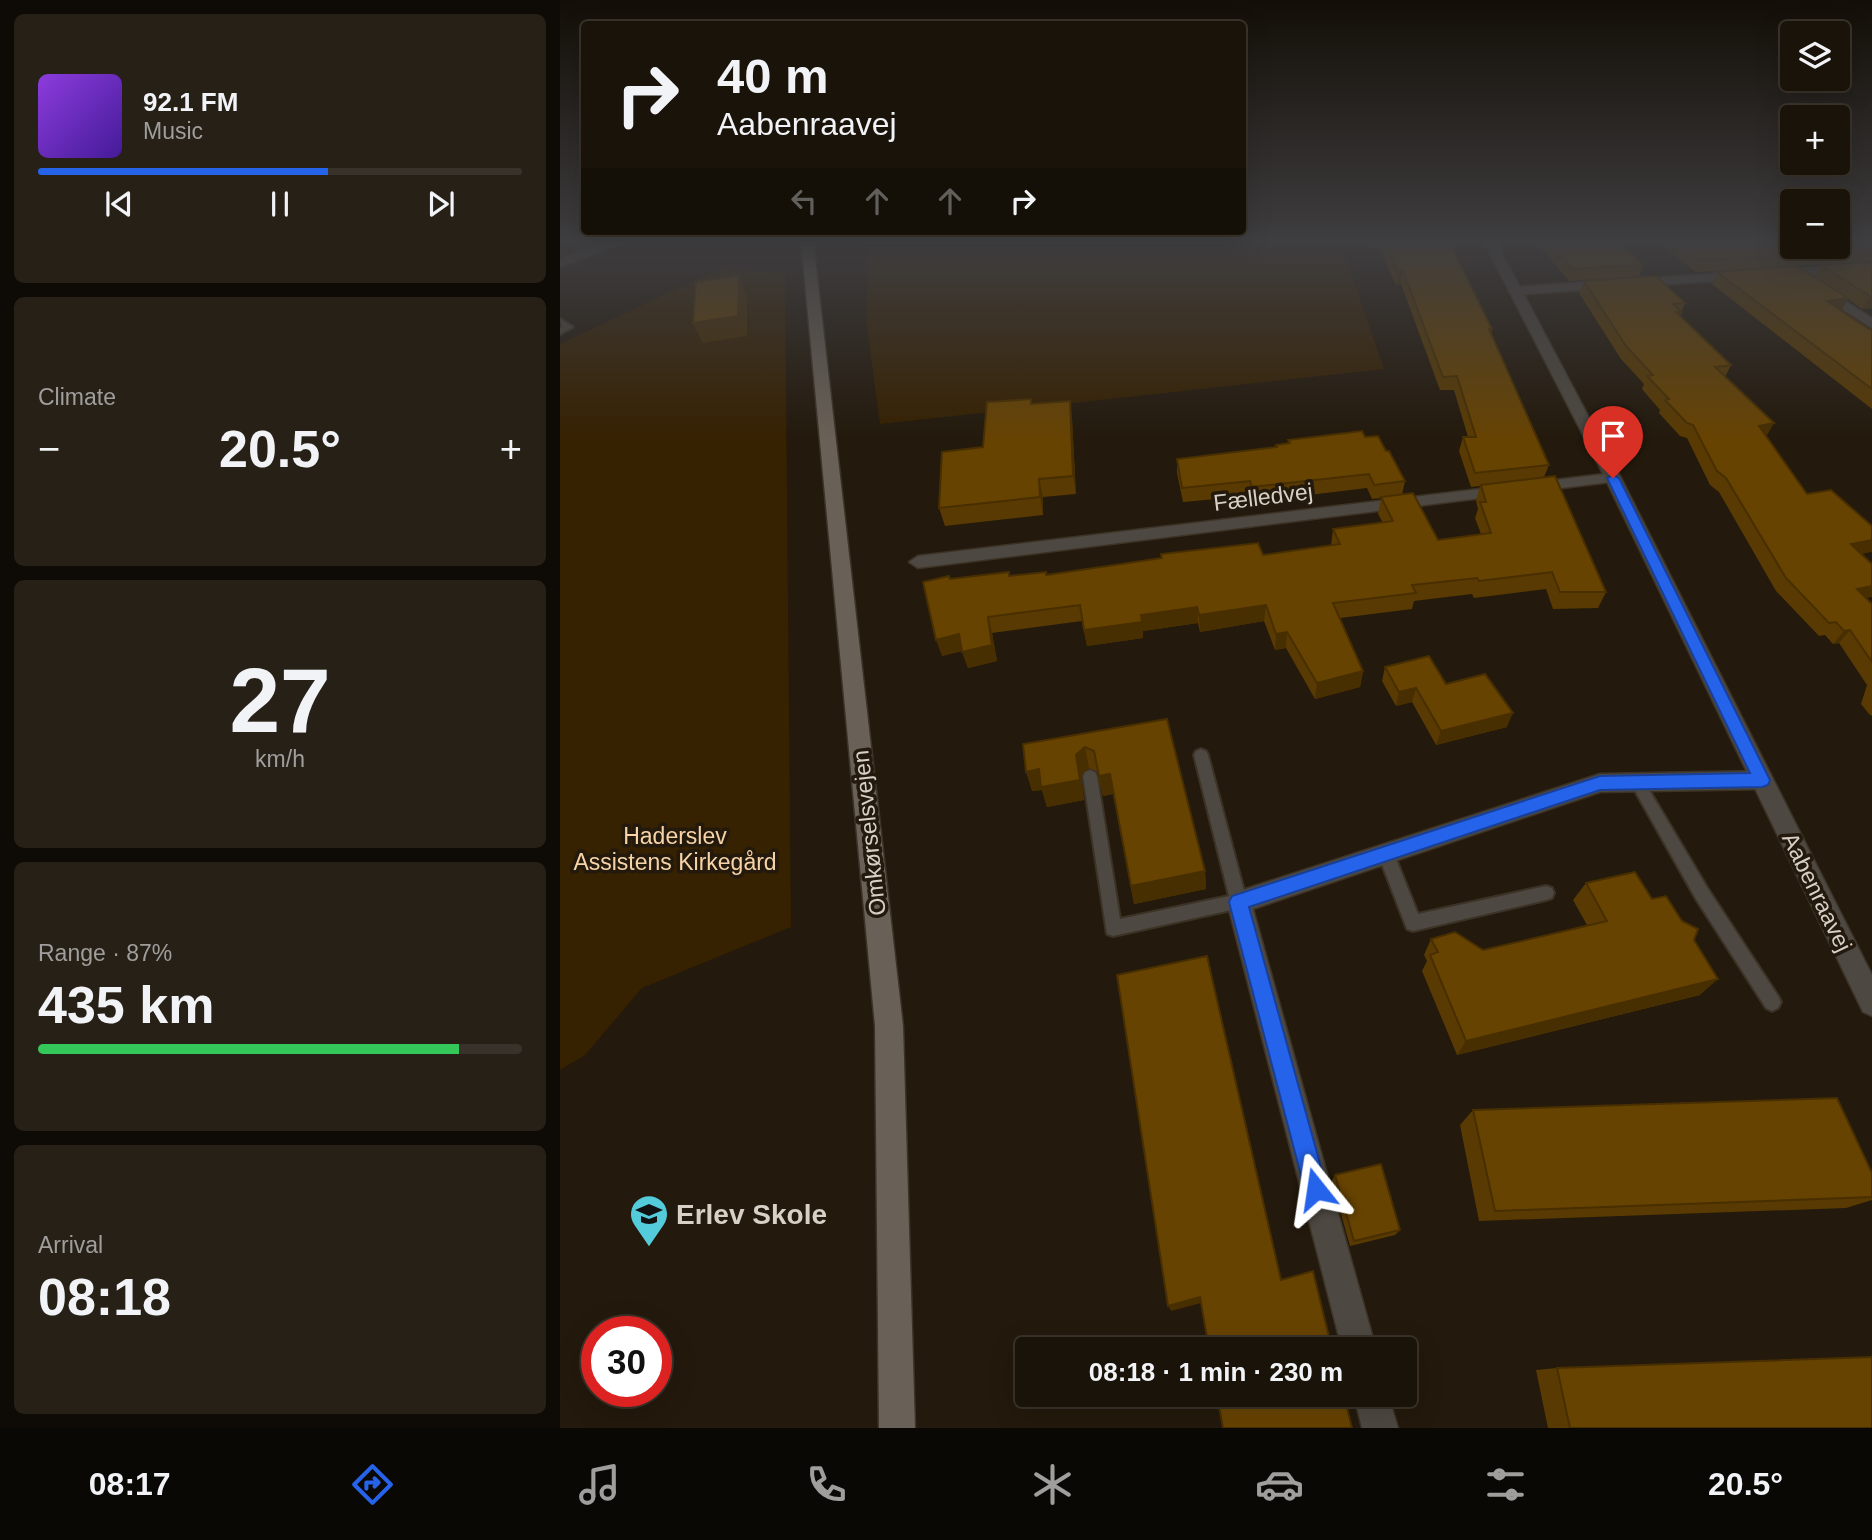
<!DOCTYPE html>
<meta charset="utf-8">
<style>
body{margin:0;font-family:Helvetica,sans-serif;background:#272017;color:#f1f3f6;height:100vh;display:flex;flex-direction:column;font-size:26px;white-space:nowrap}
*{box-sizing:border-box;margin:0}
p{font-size:23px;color:#9f9e9c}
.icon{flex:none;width:38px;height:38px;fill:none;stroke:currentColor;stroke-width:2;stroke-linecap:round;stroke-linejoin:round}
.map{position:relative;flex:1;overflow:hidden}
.panel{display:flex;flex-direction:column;gap:14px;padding:14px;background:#0e0a05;width:560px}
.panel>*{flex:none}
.banner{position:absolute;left:21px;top:21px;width:665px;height:214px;border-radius:7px;box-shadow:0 7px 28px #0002,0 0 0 2px #38322a;background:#1a1309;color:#f1f3f6;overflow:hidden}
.tools{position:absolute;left:1220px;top:21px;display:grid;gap:14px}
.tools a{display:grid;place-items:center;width:70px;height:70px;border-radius:7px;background:#1a1309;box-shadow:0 7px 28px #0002,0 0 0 2px #38322a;font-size:35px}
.speed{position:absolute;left:21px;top:1316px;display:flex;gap:14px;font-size:35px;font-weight:700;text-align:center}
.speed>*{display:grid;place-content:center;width:91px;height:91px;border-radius:50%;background:#1a1309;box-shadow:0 7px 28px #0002,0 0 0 2px #38322a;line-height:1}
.speed .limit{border:10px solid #d22;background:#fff;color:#111}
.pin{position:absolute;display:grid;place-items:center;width:60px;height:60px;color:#fff;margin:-72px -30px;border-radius:50% 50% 50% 0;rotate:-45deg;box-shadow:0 0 7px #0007}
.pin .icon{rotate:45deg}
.me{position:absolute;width:77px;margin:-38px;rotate:345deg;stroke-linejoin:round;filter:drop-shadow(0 0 5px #0008)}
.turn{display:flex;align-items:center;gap:24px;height:147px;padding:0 21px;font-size:32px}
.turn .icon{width:91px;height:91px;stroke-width:2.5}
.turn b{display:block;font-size:49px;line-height:60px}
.lanes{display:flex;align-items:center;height:66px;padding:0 21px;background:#0003;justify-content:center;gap:35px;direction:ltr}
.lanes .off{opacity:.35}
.big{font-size:52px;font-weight:800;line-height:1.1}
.panel .card{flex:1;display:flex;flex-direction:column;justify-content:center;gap:10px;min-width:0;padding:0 24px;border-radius:10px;background:#272017}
.panel .dial{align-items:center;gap:0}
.dial b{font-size:91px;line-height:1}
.song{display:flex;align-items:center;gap:21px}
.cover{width:84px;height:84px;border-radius:10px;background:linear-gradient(135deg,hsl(270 70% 55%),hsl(260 70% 35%))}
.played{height:7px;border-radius:4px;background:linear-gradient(90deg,#2563eb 60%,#38322a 60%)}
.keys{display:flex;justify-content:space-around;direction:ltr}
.heat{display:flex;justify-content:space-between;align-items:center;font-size:38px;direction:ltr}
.charge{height:10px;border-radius:5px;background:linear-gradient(90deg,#34c759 87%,#38322a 0)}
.trip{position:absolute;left:455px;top:1337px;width:402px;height:70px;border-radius:7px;background:#1a1309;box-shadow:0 7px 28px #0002,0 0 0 2px #38322a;font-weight:800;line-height:70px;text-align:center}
.tabs{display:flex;height:112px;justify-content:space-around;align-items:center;background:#0a0804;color:#9f9e9c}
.tabs .icon{width:49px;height:49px}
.tabs .on{color:#2563eb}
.tabs b{font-size:32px;color:#f1f3f6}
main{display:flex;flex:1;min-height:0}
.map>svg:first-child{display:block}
.green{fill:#362101}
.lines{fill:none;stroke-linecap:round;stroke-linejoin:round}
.service-casing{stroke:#3c3326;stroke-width:4}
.minor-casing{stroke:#3c3326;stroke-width:3}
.tertiary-casing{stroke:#3c3326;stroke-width:3}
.secondary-casing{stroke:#3c3326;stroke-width:3}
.service{fill:#4d4841;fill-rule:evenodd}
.minor{fill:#4d4841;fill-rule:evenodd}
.tertiary{fill:#4d4841;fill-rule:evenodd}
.secondary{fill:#696157;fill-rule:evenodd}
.wall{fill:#593a02}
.shaded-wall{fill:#482f01}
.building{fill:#674302;stroke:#482f01;stroke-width:2}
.route{fill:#2563eb;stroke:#184099;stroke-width:2}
.labels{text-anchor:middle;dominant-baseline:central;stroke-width:7;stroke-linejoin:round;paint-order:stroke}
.street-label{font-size:23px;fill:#d7d0c7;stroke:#23190c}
.park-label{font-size:23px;fill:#f7d4a7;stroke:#23190c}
.near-poi-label{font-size:28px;font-weight:bold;fill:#d7d0c7;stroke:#23190c;text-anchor:start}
</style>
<main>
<section class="panel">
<div class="card">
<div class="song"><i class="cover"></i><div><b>92.1 FM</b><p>Music</p></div></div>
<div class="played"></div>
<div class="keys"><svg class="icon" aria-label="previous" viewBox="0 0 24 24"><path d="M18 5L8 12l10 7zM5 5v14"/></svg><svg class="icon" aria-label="pause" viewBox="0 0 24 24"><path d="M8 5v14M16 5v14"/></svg><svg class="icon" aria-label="next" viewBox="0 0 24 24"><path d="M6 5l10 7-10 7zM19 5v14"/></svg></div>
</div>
<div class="card"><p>Climate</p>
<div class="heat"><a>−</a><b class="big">20.5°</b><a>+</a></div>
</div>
<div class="card dial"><b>27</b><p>km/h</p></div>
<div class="card"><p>Range · 87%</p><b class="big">435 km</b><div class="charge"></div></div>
<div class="card"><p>Arrival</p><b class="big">08:18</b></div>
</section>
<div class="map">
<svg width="1312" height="1428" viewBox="0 0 1312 1428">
<rect width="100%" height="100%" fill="#23190c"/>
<path class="green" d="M 309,240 L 780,240 L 824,369 L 320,424 L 306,319 Z
M 157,270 L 225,273 L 231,927 L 82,988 L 24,1056 L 0,1070 L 0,344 Z"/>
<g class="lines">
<defs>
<path id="service" d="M 0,319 L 13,327 L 0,334 L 0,328 L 2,327 Z
M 641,749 L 646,751 L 648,755 L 687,902 L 685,907 L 553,936 L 547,934 L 523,776 L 525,772 L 530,770 L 535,772 L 537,776 L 560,919 L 669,896 L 634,755 L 636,751 Z
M 1077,776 L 1082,778 L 1148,889 L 1218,996 L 1221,1002 L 1218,1008 L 1212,1011 L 1206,1008 L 1136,899 L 1070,782 L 1072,778 Z
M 826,847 L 832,849 L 858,914 L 986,886 L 992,888 L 994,893 L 992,898 L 986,900 L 853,931 L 847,929 L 818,854 L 820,849 Z"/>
<path id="minor" d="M 53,240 L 70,240 L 0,267 L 0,259 Z
M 1312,263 L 1312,271 L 1220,278 L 1214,274 L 1220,270 Z
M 1181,272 L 1187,276 L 1185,279 L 954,295 L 948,291 L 954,287 Z
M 1261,286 L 1312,318 L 1312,328 L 1257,293 L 1255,290 Z
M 1053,473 L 1061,478 L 1059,481 L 358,568 L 349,562 L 358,556 Z
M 1202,771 L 1210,773 L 1213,780 L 1210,787 L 1202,789 L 1040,792 L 693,909 L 816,1349 L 782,1349 L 667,902 L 670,894 L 1040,774 Z
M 794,1395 L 828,1395 L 838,1428 L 802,1428 Z"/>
<path id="tertiary" d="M 923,240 L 935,240 L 1061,478 L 1312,975 L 1312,1016 L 1303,1012 L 1045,478 Z"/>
<path id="secondary" d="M 241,240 L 253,240 L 343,1026 L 355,1428 L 319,1428 L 315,1026 Z"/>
</defs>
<use href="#service" class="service-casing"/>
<use href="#minor" class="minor-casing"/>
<use href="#tertiary" class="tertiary-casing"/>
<use href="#secondary" class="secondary-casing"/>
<use href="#service" class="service"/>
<use href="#minor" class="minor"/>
<use href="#tertiary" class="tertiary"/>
<use href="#secondary" class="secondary"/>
</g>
<path class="wall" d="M 805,240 L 889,240 L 889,242 L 932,329 L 931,334 L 989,465 L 984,477 L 1046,592 L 1038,608 L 993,609 L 986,589 L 914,598 L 912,594 L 854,601 L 852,609 L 780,618 L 803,671 L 800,687 L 755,699 L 726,648 L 715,650 L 704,621 L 640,632 L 638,623 L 583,631 L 583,638 L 527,646 L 522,621 L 432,633 L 437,661 L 408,668 L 402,651 L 382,656 L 390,579 L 449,572 L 450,576 L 487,575 L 601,559 L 601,554 L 703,555 L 771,546 L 773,529 L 823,523 L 818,514 L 821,498 L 812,499 L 807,488 L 692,502 L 690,496 L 623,502 L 617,473 L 617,459 L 716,447 L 716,445 L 728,443 L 728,440 L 805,437 L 826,451 L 845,481 L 842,495 L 878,540 L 921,534 L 915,518 L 918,509 L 916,501 L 920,486 L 911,487 L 899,451 L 903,437 L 908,437 L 894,390 L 880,390 L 841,284 L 836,285 L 819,248 L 808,248 Z
M 974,240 L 1057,240 L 1083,265 L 1079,276 L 1009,281 Z
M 1094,240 L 1312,240 L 1312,261 L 1136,272 Z
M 1312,262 L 1312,308 L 1302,309 L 1288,299 L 1281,310 L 1312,331 L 1312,409 L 1152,284 L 1157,272 L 1254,277 L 1261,265 Z
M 1024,281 L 1125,303 L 1120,316 L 1171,365 L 1165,377 L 1206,436 L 1247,494 L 1301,554 L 1307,598 L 1312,604 L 1312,716 L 1309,714 L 1301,704 L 1307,685 L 1279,643 L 1273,644 L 1265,635 L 1259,636 L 1216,591 L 1159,492 L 1150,485 L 1127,438 L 1120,436 L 1099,413 L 1100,410 L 1082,389 L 1084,384 L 1061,359 L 1019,293 Z
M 471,399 L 472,404 L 512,419 L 516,494 L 483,497 L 483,515 L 385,526 L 379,508 L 423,447 Z
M 825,667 L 886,684 L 947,727 L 876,745 L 852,702 L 836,706 L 822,681 Z
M 607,719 L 645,871 L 646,889 L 574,904 L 553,794 L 543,796 L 537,771 L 529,768 L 521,775 L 524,800 L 487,807 L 482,790 L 472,791 L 463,744 Z
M 1026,883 L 1092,899 L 1134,940 L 1140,995 L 897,1055 L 862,971 L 867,961 L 864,955 L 871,939 L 923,950 L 1027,925 L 1013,900 Z
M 913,1110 L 1312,1173 L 1312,1200 L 1286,1208 L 919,1221 L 900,1125 Z
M 775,1175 L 840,1230 L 835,1235 L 790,1246 L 772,1181 Z
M 997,1368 L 1312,1428 L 988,1428 L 976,1370 Z"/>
<path class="shaded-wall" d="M 843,271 L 841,284 L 836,285 L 838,272 Z
M 179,276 L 187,296 L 187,336 L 143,343 L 133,323 Z
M 1310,296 L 1312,296 L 1312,308 L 1302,309 Z
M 1288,298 L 1281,311 L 1267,301 Z
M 510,401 L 512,419 L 516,494 L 513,476 Z
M 1214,423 L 1206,437 L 1199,426 Z
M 479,479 L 483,497 L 483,515 L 480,497 Z
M 1312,540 L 1312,552 L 1281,558 L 1291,544 Z
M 1312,586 L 1312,597 L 1286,602 L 1297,589 Z
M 706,605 L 704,621 L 640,632 L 639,615 Z
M 637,607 L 638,623 L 583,631 L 583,638 L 527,646 L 524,630 L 581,615 Z
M 428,617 L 432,633 L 437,661 L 408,668 L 402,652 Z
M 1290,630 L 1279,643 L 1273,644 L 1284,631 Z
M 727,632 L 726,648 L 715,650 L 716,634 Z
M 399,634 L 405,650 L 382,656 L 376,640 Z
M 803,671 L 800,687 L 755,699 L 757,683 Z
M 856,688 L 852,702 L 836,706 L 839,692 Z
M 953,713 L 947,727 L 876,745 L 881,731 Z
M 525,747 L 529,768 L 521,775 L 524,800 L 487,807 L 482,790 L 472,791 L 466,772 L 516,755 Z
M 550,774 L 553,794 L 543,796 L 539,776 Z
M 645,871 L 646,889 L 574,904 L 571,886 Z
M 1158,979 L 1140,995 L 897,1055 L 906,1041 Z
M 640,1297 L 641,1303 L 611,1311 L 608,1306 Z"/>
<path class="building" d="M 823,240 L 888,240 L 932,329 L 929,329 L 989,465 L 915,473 L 903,437 L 916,437 L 897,376 L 883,377 L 843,271 L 838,272 Z
M 986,240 L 1057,240 L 1083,265 L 1012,269 Z
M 1114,240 L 1232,240 L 1232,247 L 1278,247 L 1278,240 L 1312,240 L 1312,249 L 1141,260 Z
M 1312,262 L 1312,296 L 1310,296 L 1261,265 Z
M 1237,266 L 1288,298 L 1267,301 L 1312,331 L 1312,389 L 1157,272 Z
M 179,276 L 178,316 L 133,323 L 136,282 Z
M 1096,276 L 1125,303 L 1113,304 L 1121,312 L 1116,312 L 1171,365 L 1155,367 L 1214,423 L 1199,426 L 1247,494 L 1271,490 L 1312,526 L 1312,540 L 1291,544 L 1312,564 L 1312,586 L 1297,589 L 1312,604 L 1312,662 L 1290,630 L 1284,631 L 1276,622 L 1269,623 L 1226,578 L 1166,478 L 1157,471 L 1133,425 L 1127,423 L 1105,400 L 1109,399 L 1087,376 L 1093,375 L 1066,346 L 1024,281 Z
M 471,399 L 471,404 L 510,401 L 513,476 L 479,479 L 480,497 L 379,508 L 382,452 L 423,447 L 427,402 Z
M 802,431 L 805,437 L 818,436 L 826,451 L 829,451 L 845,481 L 814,485 L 809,474 L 692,487 L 690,481 L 622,488 L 617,459 L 717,447 L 716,445 L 730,443 L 728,440 Z
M 995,476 L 1046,592 L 1000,592 L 992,572 L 919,581 L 917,578 L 852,585 L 856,593 L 773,603 L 803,671 L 757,683 L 727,632 L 716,634 L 706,605 L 639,615 L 637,607 L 581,615 L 582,622 L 524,630 L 520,605 L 428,617 L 432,645 L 402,652 L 399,634 L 376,640 L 363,582 L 389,576 L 390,579 L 449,572 L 449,576 L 486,572 L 486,575 L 602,558 L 601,554 L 698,543 L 703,555 L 780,544 L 773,529 L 833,521 L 821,497 L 853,493 L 878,540 L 931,533 L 920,502 L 926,502 L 921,485 Z
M 869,656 L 886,684 L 925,674 L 953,713 L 881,731 L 856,688 L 839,692 L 825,667 Z
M 607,719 L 645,871 L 571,886 L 550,774 L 539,776 L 534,751 L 525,747 L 516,755 L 520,780 L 481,787 L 479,769 L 466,772 L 463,744 Z
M 1075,872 L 1092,899 L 1106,896 L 1122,921 L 1138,929 L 1134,940 L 1158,979 L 906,1041 L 870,955 L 878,952 L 871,939 L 895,932 L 923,950 L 1047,921 L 1026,883 Z
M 647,956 L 721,1280 L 753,1271 L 772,1349 L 649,1349 L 640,1297 L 608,1306 L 557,975 Z
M 1277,1098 L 1312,1173 L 1312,1197 L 935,1211 L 913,1110 Z
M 821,1164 L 840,1230 L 794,1241 L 775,1175 Z
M 1312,1357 L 1312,1428 L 1010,1428 L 997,1368 Z
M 657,1395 L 784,1395 L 792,1428 L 663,1428 Z"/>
<linearGradient id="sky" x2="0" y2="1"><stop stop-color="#130e07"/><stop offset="0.55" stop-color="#3f3e40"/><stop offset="1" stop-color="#3f3e40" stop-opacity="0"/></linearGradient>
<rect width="1312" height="440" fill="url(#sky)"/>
<path class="route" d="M 1053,475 L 1059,478 L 1210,780 L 1208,785 L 1202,787 L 1040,790 L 689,907 L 767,1189 L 764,1198 L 756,1201 L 747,1198 L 669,902 L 672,896 L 1040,776 L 1190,773 L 1047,478 Z"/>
<defs>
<symbol id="school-pin" viewBox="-11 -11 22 30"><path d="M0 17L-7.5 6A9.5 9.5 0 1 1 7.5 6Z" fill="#53cbdb" stroke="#23190c"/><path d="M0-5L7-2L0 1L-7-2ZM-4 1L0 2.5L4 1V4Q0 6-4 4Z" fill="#111"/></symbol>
</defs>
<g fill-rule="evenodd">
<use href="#school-pin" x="67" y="1192" width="44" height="60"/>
</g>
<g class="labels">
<g class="street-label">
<text transform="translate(703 497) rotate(-7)">Fælledvej</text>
<text transform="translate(309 833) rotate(-96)">Omkørselsvejen</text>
<text transform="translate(1257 892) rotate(64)">Aabenraavej</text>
</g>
<g class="park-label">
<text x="115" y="836">Haderslev<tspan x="115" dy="26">Assistens Kirkegård</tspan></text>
</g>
<g class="near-poi-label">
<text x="116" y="1214">Erlev Skole</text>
</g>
</g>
</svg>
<div class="tools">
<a><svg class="icon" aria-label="layers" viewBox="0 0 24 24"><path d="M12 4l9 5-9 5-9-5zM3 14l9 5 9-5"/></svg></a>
<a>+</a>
<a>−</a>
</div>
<div class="speed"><div class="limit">30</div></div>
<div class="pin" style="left:1053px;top:478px;background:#d93025"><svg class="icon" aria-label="arrive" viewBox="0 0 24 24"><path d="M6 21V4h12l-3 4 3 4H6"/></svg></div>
<svg class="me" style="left:756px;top:1189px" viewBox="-20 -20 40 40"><path d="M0-17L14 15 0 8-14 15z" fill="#2563eb" stroke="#fff" stroke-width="4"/></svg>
<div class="trip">08:18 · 1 min · 230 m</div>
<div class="banner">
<div class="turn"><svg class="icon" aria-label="right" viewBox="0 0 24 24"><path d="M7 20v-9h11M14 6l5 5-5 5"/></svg><div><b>40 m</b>Aabenraavej</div></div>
<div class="lanes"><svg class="icon off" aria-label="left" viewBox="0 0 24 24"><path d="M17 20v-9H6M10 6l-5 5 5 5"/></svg><svg class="icon off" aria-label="ahead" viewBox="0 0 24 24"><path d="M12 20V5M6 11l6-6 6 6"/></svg><svg class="icon off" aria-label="ahead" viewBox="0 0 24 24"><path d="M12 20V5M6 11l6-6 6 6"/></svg><svg class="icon" aria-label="right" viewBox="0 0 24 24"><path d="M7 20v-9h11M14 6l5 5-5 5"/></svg></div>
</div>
</div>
</main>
<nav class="tabs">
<b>08:17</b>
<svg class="icon on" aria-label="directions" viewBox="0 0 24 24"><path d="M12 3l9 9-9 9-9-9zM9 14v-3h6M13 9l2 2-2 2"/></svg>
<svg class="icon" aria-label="music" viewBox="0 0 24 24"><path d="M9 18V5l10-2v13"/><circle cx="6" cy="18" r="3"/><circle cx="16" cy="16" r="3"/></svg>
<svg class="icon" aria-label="phone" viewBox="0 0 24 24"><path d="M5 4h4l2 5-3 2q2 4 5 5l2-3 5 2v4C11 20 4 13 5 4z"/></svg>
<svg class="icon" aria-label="climate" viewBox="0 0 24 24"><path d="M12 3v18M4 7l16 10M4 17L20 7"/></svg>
<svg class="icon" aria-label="car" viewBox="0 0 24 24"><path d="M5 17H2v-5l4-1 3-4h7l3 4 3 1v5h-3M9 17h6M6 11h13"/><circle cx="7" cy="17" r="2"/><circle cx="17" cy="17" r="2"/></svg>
<svg class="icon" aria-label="filters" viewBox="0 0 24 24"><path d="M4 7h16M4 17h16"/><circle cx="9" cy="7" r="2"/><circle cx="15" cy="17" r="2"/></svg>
<b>20.5°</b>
</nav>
